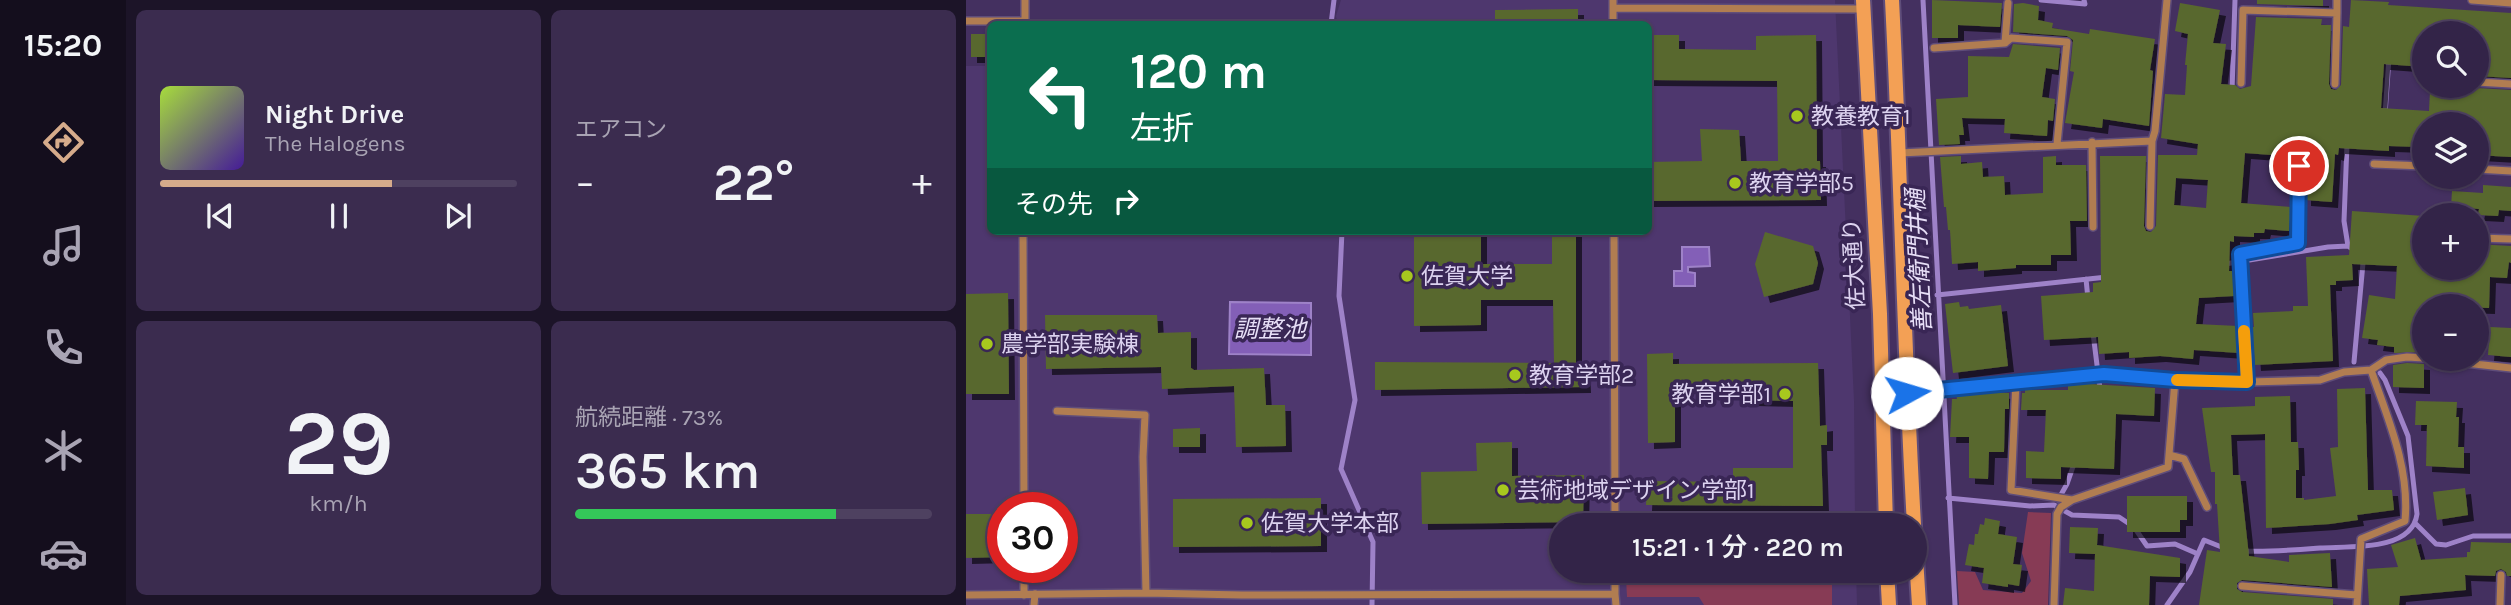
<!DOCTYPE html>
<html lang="ja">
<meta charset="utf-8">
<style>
body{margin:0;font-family:Karla,"Noto Sans JP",sans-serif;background:#3b2c4f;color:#f1f3f6;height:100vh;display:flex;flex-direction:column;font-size:26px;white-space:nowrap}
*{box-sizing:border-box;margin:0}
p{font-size:23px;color:#a9a4b4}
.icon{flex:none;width:38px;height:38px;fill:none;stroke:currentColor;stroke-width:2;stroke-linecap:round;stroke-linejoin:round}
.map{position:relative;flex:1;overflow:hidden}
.panel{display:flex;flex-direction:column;gap:10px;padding:10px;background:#1c1428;width:840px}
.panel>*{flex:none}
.hud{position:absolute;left:21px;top:21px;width:665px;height:214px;border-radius:10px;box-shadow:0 2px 5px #0004,0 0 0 2px #4e4160;background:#0b6e4f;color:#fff;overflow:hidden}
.buttons{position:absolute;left:1446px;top:21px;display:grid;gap:14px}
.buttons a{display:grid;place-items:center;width:77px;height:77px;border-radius:50%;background:#332448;box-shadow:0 2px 5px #0004,0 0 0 2px #4e4160;font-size:35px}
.speed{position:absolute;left:21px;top:492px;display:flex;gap:14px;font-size:35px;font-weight:700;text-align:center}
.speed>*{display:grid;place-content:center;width:91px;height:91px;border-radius:50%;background:#332448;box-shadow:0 2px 5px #0004,0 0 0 2px #4e4160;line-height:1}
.speed .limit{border:10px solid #d22;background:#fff;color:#111}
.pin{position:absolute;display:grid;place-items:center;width:60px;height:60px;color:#fff;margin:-30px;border:4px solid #fff;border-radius:50%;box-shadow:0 2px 7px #0007}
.me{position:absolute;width:77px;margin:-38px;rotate:84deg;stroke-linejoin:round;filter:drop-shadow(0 0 5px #0008)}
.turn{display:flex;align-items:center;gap:24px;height:147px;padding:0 28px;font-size:32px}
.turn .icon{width:91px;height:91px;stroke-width:2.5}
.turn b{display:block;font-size:49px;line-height:60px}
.then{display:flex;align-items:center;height:66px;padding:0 28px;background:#0003;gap:14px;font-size:26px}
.big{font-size:52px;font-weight:600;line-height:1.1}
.panel .tile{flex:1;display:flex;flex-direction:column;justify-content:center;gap:10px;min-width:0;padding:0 24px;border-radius:10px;background:#3b2c4f}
.panel .dial{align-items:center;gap:0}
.dial b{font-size:91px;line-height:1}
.song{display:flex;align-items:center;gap:21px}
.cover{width:84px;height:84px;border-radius:10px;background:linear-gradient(135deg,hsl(80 70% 55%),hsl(260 70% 35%))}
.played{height:7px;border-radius:4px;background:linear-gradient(90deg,#d6ab8b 65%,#4e4160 65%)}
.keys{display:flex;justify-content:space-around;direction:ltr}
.heat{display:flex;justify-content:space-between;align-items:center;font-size:38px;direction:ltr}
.charge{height:10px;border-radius:5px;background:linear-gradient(90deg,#34c759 73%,#4e4160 0)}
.panel .tiles{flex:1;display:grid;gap:10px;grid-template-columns:repeat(2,1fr)}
.trip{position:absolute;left:583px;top:513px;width:378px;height:70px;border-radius:35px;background:#332448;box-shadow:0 2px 5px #0004,0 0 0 2px #4e4160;font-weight:600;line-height:70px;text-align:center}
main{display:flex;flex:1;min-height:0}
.tab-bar{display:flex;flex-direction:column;width:126px;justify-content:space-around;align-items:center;background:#140e1d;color:#a9a4b4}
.tab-bar .icon{width:49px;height:49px}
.tab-bar .active{color:#d6ab8b}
.tab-bar b{font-size:32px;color:#f1f3f6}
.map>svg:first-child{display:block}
.built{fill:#4e376e;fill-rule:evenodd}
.green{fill:#873b55}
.water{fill:#835fb7;stroke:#9e82c8;stroke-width:2}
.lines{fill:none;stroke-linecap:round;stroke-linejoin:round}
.stream{stroke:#9e82c8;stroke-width:5}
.building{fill:#59672e;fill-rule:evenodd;filter:url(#shadow)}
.street-casing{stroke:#5f4d7a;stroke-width:10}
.secondary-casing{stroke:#5f4d7a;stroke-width:18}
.street{stroke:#b17d51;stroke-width:7}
.secondary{stroke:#f3a055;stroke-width:14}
.route-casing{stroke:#114b97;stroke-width:18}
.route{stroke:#1a73e8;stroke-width:12}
.slow{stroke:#f59e0b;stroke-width:12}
.poi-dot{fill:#a7c81e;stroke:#392655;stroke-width:2.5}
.labels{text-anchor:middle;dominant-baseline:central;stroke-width:7;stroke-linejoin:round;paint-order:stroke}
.poi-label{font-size:23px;fill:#dcd2ef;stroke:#392655;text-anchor:start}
.street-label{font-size:23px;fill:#dcd2ef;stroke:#392655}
.water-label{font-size:24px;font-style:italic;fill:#e7dff7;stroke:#392655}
</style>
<main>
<nav class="tab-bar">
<b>15:20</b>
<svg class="icon active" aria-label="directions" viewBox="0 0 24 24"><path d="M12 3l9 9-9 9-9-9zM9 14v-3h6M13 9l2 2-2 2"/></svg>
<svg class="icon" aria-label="music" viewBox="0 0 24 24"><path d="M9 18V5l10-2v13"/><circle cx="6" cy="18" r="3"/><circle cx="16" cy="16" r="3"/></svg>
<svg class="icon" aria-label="phone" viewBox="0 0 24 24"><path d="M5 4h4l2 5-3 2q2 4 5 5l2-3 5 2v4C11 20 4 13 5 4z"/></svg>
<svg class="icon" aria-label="climate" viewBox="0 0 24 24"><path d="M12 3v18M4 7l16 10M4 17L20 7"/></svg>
<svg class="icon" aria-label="car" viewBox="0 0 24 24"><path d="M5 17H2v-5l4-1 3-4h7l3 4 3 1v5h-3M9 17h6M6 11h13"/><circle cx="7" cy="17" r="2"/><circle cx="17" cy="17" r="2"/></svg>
</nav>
<section class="panel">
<div class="tiles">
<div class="tile">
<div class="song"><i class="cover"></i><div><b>Night Drive</b><p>The Halogens</p></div></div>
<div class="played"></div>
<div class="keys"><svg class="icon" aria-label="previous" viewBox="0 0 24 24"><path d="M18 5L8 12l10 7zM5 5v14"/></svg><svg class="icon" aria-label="pause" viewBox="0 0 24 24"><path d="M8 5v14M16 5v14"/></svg><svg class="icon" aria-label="next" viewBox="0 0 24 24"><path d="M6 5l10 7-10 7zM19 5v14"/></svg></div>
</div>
<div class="tile"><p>エアコン</p>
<div class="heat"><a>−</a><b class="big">22°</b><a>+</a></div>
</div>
<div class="tile dial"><b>29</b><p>km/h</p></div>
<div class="tile"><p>航続距離 · 73%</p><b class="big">365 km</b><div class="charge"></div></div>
</div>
</section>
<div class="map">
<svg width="1545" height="605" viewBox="0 0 1545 605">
<defs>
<filter id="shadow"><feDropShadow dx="6" dy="6" stdDeviation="0" flood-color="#0009"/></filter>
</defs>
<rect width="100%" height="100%" fill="#443060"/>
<path class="built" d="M 375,0 L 869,0 L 888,401 L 889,525 L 595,525 L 595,570 L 890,571 L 891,605 L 0,605 L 0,66 L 24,66 L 24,231 L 373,237 L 375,231 L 682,231 L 682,24 L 372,24 L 370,16 ZM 37,508 L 96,508 L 96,567 L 37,567 Z"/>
<path class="green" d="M 1062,512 L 1085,513 L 1082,605 L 993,605 L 991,571 L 1009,572 L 1017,590 L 1056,593 L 1065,581 L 1056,553 Z
M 866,577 L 866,605 L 738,605 L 733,597 L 661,597 L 660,578 Z"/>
<path class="water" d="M 716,247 L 743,247 L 744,266 L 722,267 L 722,272 L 729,273 L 729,286 L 708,286 L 708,271 L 716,271 Z
M 264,302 L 345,303 L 345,355 L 263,354 Z"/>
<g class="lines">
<path class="stream" d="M 957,0 L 989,605
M 1075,0 L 1119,4 L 1118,0
M 365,24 L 368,0
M 1266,91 L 1269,0
M 1419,114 L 1423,58
M 1381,144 L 1378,221 L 1382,246
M 376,231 L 373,296 L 389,400 L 375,469 L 407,542 L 406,605
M 1259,264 L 1362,247 L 1382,246 L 1389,251
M 1120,279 L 1122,299
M 971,295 L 1141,277
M 1127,333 L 1134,389
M 1388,362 L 1397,263 L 1395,258
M 982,498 L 1064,506 L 1088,505 L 1106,515 L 1153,517 L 1168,527 L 1181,546 L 1209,544 L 1232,554
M 1092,500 L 1101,484 L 1109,461
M 1450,524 L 1470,544 L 1480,545 L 1507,536 L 1545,536
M 1278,551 C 1304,552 1328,550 1354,548 C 1382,546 1446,552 1451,514 L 1442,436 L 1419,380 L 1414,373
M 1201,605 L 1224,572 L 1238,540 L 1258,548"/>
</g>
<path class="building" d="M 966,0 L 1036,3 L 1034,27 L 992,25 L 992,38 L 966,38 Z
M 1291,0 L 1357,0 L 1357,6 L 1291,4 Z
M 1385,0 L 1423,2 L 1422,5 L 1545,13 L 1545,78 L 1510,76 L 1510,33 L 1461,30 L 1458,31 L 1458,67 L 1418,64 L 1415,108 L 1463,111 L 1464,91 L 1500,94 L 1500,90 L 1510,91 L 1510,88 L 1545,90 L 1545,157 L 1510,155 L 1510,124 L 1454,124 L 1452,147 L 1423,146 L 1423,151 L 1373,148 L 1372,155 L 1369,154 L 1366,202 L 1339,200 L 1339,165 L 1335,159 L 1330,160 L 1330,157 L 1279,153 L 1275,203 L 1325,207 L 1323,231 L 1299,229 L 1298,233 L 1288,233 L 1288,237 L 1268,236 L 1268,242 L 1264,241 L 1263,271 L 1267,271 L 1268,296 L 1233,298 L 1230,324 L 1272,326 L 1273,353 L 1228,350 L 1227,359 L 1194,356 L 1163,358 L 1163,352 L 1133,354 L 1132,337 L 1078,340 L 1075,296 L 1127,292 L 1127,283 L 1135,282 L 1134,156 L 1180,156 L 1178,226 L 1180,231 L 1185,232 L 1190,226 L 1192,155 L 1231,155 L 1232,144 L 1195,138 L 1199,94 L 1219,95 L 1221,65 L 1219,65 L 1222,34 L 1209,31 L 1214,3 L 1254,10 L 1247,43 L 1260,44 L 1255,84 L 1269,85 L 1274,89 L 1285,86 L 1290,17 L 1356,19 L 1355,25 L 1365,25 L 1363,84 L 1365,89 L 1370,90 L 1375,85 L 1377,26 L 1383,27 ZM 1210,178 L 1242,180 L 1240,208 L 1208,205 Z
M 1057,3 L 1073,6 L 1072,20 L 1087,23 L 1086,28 L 1123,34 L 1124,29 L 1189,39 L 1184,70 L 1187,71 L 1183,126 L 1137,119 L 1136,128 L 1099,123 L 1108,72 L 1104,71 L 1107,40 L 1101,36 L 1047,32 L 1048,4 Z
M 612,9 L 612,24 L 529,24 L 529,10 Z
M 5,34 L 24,34 L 24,57 L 5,57 Z
M 682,35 L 713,35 L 713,49 L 790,50 L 790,36 L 850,35 L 851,161 L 854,161 L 855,200 L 682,201 L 682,162 L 736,161 L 734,129 L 773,130 L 775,161 L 812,161 L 811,81 L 682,80 Z
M 1047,44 L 1094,48 L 1092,70 L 1080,68 L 1076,97 L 1089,99 L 1087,121 L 1082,120 L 1081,136 L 1038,133 L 1039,119 L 996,118 L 998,135 L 993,135 L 994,144 L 973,145 L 970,99 L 1002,97 L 1002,56 L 1043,57 Z
M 995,156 L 995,164 L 1016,162 L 1017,177 L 1038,176 L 1039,195 L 1077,193 L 1077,157 L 1090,156 L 1090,165 L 1120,165 L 1121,221 L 1104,221 L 1105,255 L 1085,255 L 1085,265 L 1050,265 L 1050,268 L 1012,271 L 1012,262 L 986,264 L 984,230 L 982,230 L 980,207 L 978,207 L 974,157 Z
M 1517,185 L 1545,187 L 1545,211 L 1533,210 L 1532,216 L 1512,215 L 1513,209 L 1485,207 L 1486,191 L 1517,193 Z
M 1386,211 L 1458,216 L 1458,268 L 1510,268 L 1510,244 L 1545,246 L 1545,263 L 1543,262 L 1541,278 L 1524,277 L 1523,308 L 1458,306 L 1458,352 L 1428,353 L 1428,347 L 1411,345 L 1412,340 L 1396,338 L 1403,295 L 1429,299 L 1431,266 L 1386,264 L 1387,280 L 1370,281 L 1370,285 L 1364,285 L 1367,361 L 1289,365 L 1288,353 L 1286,353 L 1284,327 L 1288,327 L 1287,313 L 1327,311 L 1327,306 L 1342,306 L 1340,257 L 1383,255 Z
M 494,231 L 515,231 L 515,264 L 586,264 L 586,231 L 610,231 L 610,363 L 618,363 L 619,387 L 409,390 L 409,362 L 588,363 L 587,300 L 515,300 L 515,325 L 448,326 L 448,236 L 494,237 Z
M 799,232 L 847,246 L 852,263 L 847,284 L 798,297 L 789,264 Z
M 42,293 L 43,394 L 0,394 L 0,294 Z
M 993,302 L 994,307 L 1002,306 L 1003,309 L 1035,305 L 1042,366 L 987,373 L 979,304 Z
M 79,315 L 191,315 L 192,333 L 225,332 L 225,368 L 228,370 L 298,368 L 300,405 L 319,405 L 320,446 L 270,447 L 268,386 L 196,389 L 195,367 L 80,369 Z
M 1524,327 L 1545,328 L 1545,357 L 1522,355 Z
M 707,353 L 707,364 L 852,363 L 854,426 L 861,425 L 861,445 L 855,445 L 857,506 L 680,505 L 681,481 L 767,482 L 767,468 L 827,468 L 827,401 L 784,400 L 784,388 L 709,388 L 709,442 L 682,443 L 681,354 Z
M 1441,363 L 1458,364 L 1458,388 L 1427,387 L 1427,365 Z
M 1107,383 L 1189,388 L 1188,416 L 1150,414 L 1148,469 L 1095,467 L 1095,479 L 1060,478 L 1060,451 L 1078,452 L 1080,410 L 1055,410 L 1056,393 L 1059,393 L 1059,390 L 1102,390 L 1102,384 Z
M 1399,388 L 1402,490 L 1426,490 L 1428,510 L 1391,515 L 1392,520 L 1364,524 L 1300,528 L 1299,434 L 1265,435 L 1267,475 L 1274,475 L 1283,556 L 1323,562 L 1323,555 L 1364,553 L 1366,587 L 1276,580 L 1271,583 L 1271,589 L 1276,592 L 1367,599 L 1367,605 L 1233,605 L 1241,550 L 1254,552 L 1251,504 L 1249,504 L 1249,472 L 1245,472 L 1236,408 L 1289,406 L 1289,397 L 1324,396 L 1325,442 L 1332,442 L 1333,470 L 1330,470 L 1330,498 L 1338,498 L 1338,500 L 1370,496 L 1364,448 L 1372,447 L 1371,389 Z
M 1016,392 L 1043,393 L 1043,409 L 1039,409 L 1038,452 L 1023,452 L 1022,479 L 1003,478 L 1003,437 L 984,437 L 986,399 L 991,399 L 990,394 Z
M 1450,401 L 1491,402 L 1490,417 L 1493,417 L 1492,447 L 1498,447 L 1498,468 L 1460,466 L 1461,425 L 1449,425 Z
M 234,428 L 234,447 L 207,447 L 207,429 Z
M 546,442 L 546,476 L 618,475 L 617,522 L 456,524 L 455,472 L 511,471 L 510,443 Z
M 1499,488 L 1502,515 L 1471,520 L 1467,492 Z
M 1161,496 L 1221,496 L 1221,520 L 1214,520 L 1214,532 L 1161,532 Z
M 355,498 L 355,546 L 207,547 L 207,499 Z
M 0,514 L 37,514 L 37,557 L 0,558 Z
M 1019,518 L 1034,521 L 1032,534 L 1051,537 L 1047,564 L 1056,565 L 1053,586 L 1042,584 L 1042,587 L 1016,583 L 1018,568 L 999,565 L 1003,544 L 1008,545 L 1009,534 L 1012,534 L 1014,524 L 1018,525 Z
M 1104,527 L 1132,528 L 1131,545 L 1214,558 L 1214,577 L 1184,576 L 1183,605 L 1097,605 L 1099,588 L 1128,591 L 1129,554 L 1103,553 Z
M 1449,538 L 1455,560 L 1501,557 L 1501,552 L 1504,552 L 1505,542 L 1545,543 L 1545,576 L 1541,576 L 1540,572 L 1535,569 L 1530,571 L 1529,576 L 1499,575 L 1500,590 L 1434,596 L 1433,605 L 1403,605 L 1401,569 L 1432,567 L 1425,545 Z"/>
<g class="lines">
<defs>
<path id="street" d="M 647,0 L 647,24
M 1506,0 L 1545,3
M 647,8 L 897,9
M 1371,13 L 1371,0
M 0,21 L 59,21
M 59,24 L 59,0
M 1039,43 L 1042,3
M 968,48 L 1039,43 L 1045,38 L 1101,42 L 1091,144
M 1510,82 L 1545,84
M 1275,83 L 1277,10 L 1371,13 L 1369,84
M 1126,142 L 1127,227
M 934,153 L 1186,141 L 1189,131 L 1201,0
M 1408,164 L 1458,166
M 1510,169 L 1545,171
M 1184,226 L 1186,141
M 57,231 L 58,508
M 648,231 L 649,525
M 1510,238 L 1545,239
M 1463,359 L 1545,368
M 1050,382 L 1045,490 L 1106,500
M 1281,382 L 1274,254 L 1332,243 L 1333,165
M 941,393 L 1138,374 L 1209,380 L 1281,382 L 1354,380 L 1378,372 L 1405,370 L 1420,360 L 1441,357 L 1458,358
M 91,411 L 179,415 L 177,457 L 180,593
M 1203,455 L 1218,459 L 1241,507
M 1276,586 L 1391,595
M 649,594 L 650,605
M 0,595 L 180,593 L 276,595 L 649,594 L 649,570
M 58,595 L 58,567
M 68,605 L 69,594
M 1088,605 L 1091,514 L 1095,507 L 1106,500 L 1202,467 L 1209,380
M 1391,605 L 1395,539 L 1439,521 C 1444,468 1422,419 1405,370
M 1534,605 L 1535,575"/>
<path id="secondary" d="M 897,0 L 914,314 L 920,525
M 926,0 C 935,175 938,350 948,525
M 948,526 L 953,605
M 921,570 L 923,605"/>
</defs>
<use href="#street" class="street-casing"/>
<use href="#secondary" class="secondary-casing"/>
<use href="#street" class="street"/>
<use href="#secondary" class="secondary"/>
</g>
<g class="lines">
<defs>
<path id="route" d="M 941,393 L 1138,374 L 1209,380 L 1281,382 L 1274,254 L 1332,243 L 1333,166"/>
</defs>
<use href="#route" class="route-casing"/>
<use href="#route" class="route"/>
<path class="slow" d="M 1211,380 L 1281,382 L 1278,331"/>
</g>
<g class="poi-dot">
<circle cx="831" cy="116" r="7"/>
<circle cx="769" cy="183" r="7"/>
<circle cx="441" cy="276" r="7"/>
<circle cx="21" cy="344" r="7"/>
<circle cx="549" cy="375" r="7"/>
<circle cx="819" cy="394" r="7"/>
<circle cx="537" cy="490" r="7"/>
<circle cx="281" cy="523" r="7"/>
</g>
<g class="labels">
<g class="poi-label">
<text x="845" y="116">教養教育1</text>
<text x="783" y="183">教育学部5</text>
<text x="455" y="276">佐賀大学</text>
<text x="35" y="344">農学部実験棟</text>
<text x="563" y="375">教育学部2</text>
<text x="805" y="394" text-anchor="end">教育学部1</text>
<text x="551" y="490">芸術地域デザイン学部1</text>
<text x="295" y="523">佐賀大学本部</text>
</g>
<g class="street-label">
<text transform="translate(888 264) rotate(-93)">佐大通り</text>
</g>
<g class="water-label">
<text transform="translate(953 261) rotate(-93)">善左衛門井樋</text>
<text x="304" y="329">調整池</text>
</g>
</g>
</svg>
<div class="buttons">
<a><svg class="icon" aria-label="search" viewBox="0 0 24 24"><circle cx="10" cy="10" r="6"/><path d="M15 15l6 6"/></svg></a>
<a><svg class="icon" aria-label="layers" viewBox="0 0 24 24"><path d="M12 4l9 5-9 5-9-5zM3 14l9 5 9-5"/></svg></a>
<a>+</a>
<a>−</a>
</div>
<div class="speed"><div class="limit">30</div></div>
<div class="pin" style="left:1333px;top:166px;background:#d93025"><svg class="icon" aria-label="arrive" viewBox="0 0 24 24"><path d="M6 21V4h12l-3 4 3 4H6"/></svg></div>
<svg class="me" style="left:941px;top:393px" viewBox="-20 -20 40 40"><circle r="19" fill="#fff"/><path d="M0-13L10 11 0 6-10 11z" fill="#1a73e8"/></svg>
<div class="trip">15:21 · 1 分 · 220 m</div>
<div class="hud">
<div class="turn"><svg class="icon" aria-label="left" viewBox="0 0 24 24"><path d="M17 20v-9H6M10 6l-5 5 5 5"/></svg><div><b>120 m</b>左折</div></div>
<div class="then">その先<svg class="icon" aria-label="right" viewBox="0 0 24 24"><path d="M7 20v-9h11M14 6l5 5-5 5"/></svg></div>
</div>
</div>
</main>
